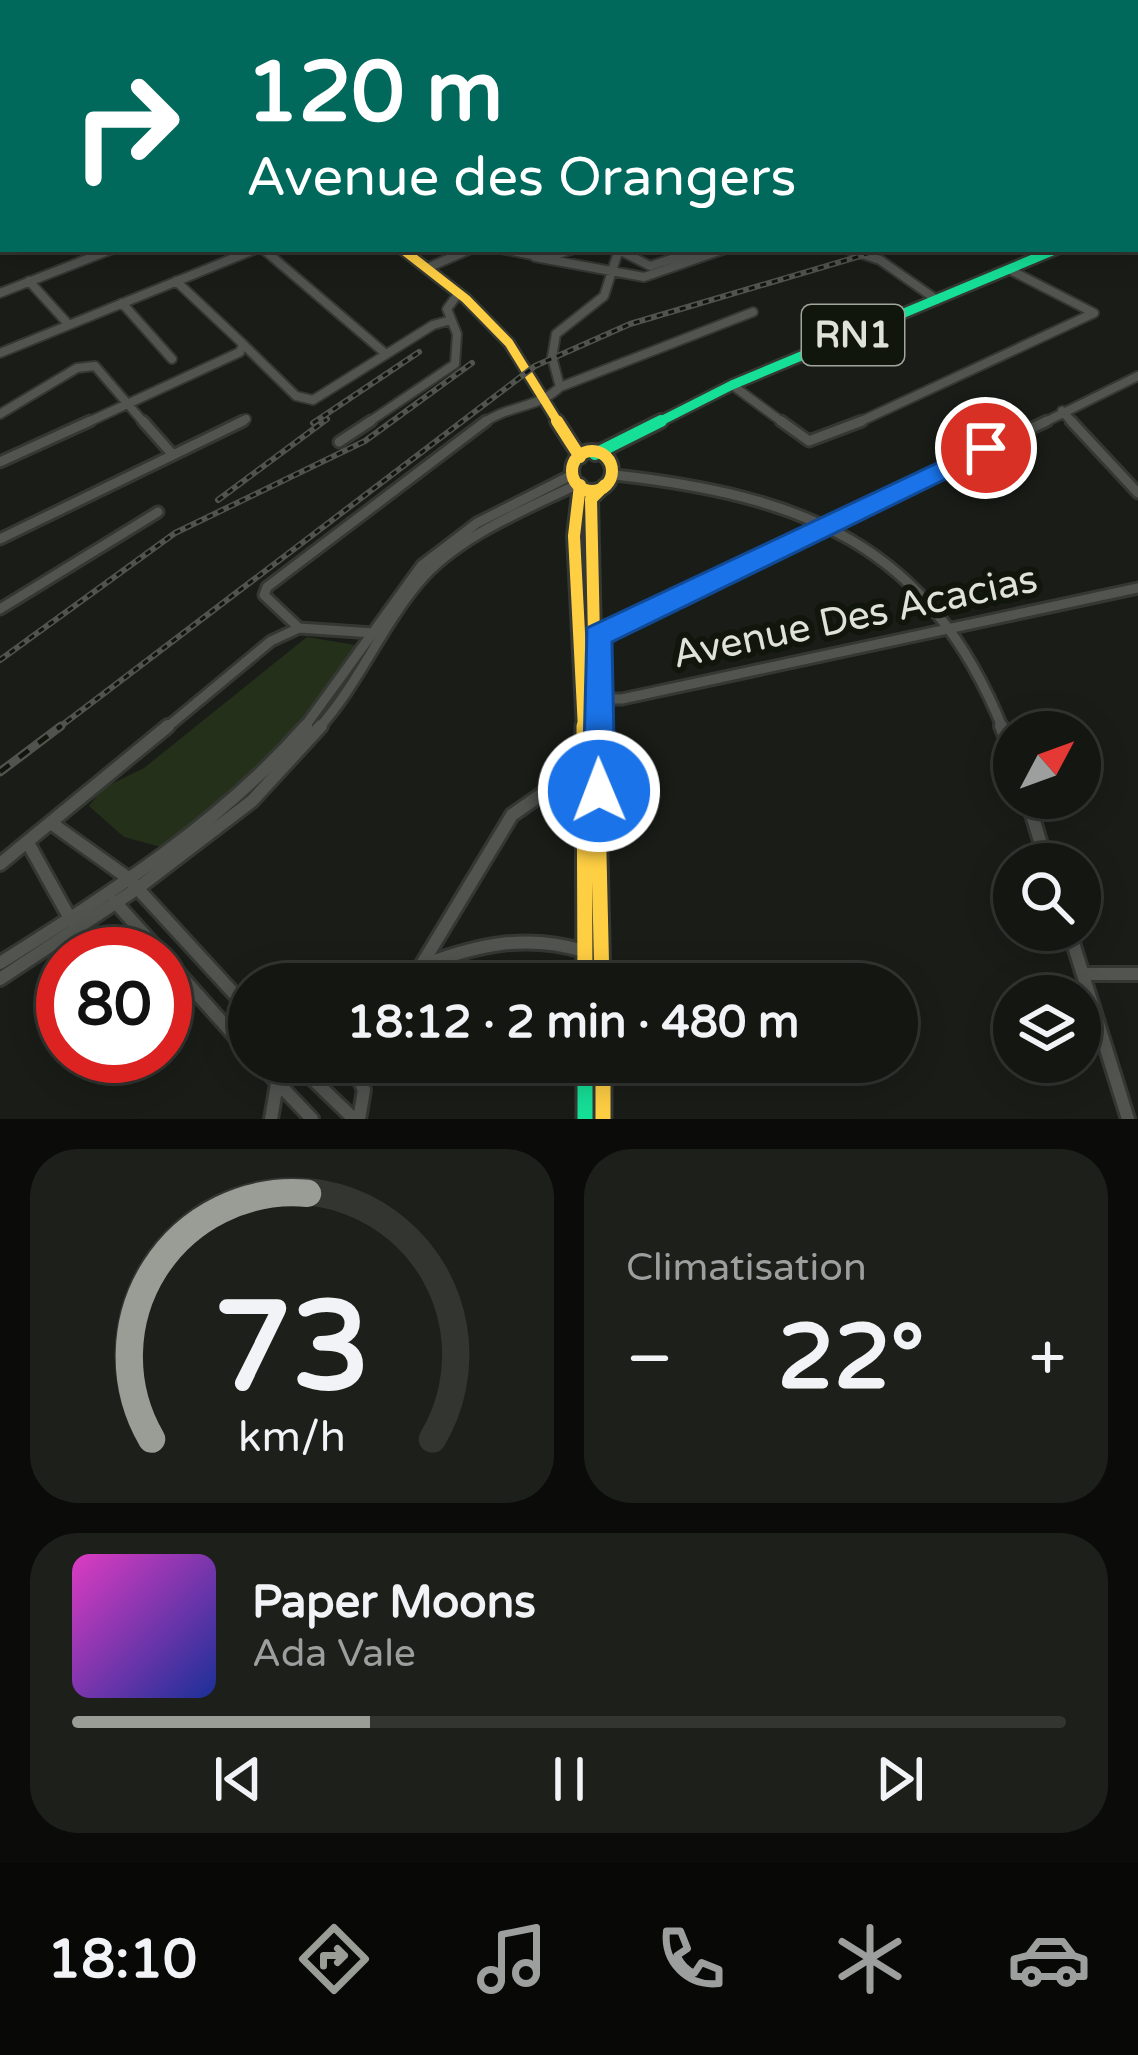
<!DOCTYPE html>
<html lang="fr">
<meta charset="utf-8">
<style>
body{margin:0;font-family:"Varela Round",sans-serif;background:#1d1f1a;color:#f1f3f6;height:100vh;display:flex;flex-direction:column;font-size:45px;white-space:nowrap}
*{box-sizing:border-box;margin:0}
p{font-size:39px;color:#9d9f9f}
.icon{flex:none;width:66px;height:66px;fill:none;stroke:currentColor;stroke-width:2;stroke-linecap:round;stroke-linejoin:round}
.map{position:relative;height:1119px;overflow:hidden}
.side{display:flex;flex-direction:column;gap:30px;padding:30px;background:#0b0c09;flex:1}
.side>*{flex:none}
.hud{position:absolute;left:0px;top:0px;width:1140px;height:252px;box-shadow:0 6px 30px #0003,0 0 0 3px #333531;background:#00695c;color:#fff;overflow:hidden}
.needle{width:78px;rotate:49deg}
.buttons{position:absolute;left:993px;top:711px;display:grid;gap:24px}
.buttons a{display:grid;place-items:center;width:108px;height:108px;border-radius:50%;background:#141611;box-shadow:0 6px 30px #0003,0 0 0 3px #333531;font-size:60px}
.speed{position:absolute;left:36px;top:927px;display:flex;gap:24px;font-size:60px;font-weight:700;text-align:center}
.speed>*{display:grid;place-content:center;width:156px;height:156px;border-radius:50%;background:#141611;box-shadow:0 6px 30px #0003,0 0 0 3px #333531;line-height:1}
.speed .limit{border:18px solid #d22;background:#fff;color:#111}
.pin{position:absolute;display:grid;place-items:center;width:102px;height:102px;color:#fff;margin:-51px;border:6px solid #fff;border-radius:50%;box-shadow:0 3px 12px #0007}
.me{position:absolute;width:132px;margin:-66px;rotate:359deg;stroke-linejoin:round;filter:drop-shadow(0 0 9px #0008)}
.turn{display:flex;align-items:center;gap:42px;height:252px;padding:0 48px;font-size:54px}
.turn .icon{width:156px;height:156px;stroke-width:2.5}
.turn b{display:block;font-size:84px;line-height:102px}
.big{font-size:90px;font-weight:700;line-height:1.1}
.side .card{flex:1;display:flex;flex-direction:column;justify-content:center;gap:18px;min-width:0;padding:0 42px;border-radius:48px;background:#1d1f1a}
.side .dial{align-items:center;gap:0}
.dial svg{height:312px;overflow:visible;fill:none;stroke:#333531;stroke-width:7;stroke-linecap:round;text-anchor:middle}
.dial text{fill:#f1f3f6;stroke:none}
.song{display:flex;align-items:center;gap:36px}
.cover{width:144px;height:144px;border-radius:18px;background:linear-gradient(135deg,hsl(310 70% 55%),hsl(230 70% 35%))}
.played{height:12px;border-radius:6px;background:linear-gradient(90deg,#999d96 30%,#333531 30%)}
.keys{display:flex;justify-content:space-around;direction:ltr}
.heat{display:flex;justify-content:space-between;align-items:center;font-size:66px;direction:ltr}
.side .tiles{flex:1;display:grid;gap:30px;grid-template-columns:1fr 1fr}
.card:last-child{grid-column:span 2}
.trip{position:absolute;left:228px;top:963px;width:690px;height:120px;border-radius:60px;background:#141611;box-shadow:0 6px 30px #0003,0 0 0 3px #333531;font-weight:700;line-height:120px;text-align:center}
.menu{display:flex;height:192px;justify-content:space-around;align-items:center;background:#080907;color:#9d9f9f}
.menu .icon{width:84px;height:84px}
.menu .current{color:#999d96}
.menu b{font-size:54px;color:#f1f3f6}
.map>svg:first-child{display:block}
.green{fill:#25301a}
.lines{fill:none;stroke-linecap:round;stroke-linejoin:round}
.stream{stroke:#31431c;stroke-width:3}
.street-far3-casing{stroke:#343732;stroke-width:9}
.street-far2-casing{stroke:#343732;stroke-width:12}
.street-far1-casing{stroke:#343732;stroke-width:15}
.street-casing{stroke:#343732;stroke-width:18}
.fast-far2-casing{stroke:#343732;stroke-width:14}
.fast-far1-casing{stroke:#343732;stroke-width:18}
.fast-casing{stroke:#343732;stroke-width:21}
.slow-far2-casing{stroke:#343732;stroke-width:14}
.slow-far1-casing{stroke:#343732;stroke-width:18}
.slow-casing{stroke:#343732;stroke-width:21}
.jam-casing{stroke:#343732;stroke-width:10}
.street-far3{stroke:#525450;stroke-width:6}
.street-far2{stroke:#525450;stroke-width:8}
.street-far1{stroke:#525450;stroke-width:9}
.street{stroke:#525450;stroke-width:12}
.fast-far2{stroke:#16e098;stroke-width:9}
.fast-far1{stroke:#16e098;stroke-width:12}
.fast{stroke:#16e098;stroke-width:15}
.slow-far2{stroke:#ffcf43;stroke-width:9}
.slow-far1{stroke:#ffcf43;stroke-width:12}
.slow{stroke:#ffcf43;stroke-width:15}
.jam{stroke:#f24e42;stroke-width:8}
.rail-far1-casing{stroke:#51534f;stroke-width:6}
.rail-casing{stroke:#51534f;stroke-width:9}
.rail-far1{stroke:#11160c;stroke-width:3;stroke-dasharray:6;stroke-linecap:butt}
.rail{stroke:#11160c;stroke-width:4.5;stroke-dasharray:12;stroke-linecap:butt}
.route{fill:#1a73e8;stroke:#114b97;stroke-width:3}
.labels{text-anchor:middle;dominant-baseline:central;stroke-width:12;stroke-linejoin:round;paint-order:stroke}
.shield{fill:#11160c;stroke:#a0a59d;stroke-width:3}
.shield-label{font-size:36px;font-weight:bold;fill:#dee2db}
.street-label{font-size:39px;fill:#dee2db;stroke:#11160c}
</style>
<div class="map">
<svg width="1138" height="1119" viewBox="0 0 1138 1119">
<rect width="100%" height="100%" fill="#1a1d17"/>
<path class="green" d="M 307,637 L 361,646 C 308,724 241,795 165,848 L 124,837 L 89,806 L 103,788 L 144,768 Z"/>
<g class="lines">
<path class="stream" d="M 914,0 L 918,3"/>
<defs>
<path id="street-far3" d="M 331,0 L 336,3
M 398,0 L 403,3
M 459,0 L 465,3
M 991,0 L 1005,3
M 1061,0 L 1073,3
M 1113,0 L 1123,3
M 197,3 L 207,0
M 472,3 L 480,0
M 751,3 L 761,0"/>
<path id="street-far2" d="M 263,249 L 386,354
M 502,249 L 547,258 L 573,249
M 847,249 L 880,260 L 937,300
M 619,250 L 650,266 L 702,249
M 535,257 L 644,277 L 725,249
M 427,268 L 471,249
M 29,281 L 69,325
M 0,293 L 113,249
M 122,303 L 172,359
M 243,344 L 296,396 L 313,400 L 433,325 L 451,320
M 0,353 L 256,249
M 732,385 L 785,424
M 560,387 L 753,312
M 1062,411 L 1074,424
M 0,414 L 77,368 L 95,366 L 145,424
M 84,424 L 240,352 L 243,344 L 176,281
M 237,424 L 246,419
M 366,424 L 455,364 L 457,334 L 447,309 L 458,294
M 482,424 C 507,405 537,409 560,387 L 552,357 L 556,334 L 604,296 L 619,249
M 855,424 L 1094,313 L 1010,270
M 1041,424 L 1138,376"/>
<path id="street-far1" d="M 781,421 L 809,441 L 862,421
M 1071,421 L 1138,493
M 339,442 L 371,421
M 173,455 L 243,421
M 0,462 L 90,421
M 615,475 C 802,496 928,543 1003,729
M 0,539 L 173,455 L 143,421
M 0,609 L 158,512
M 299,628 L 264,595 L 267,587 L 486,421
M 593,637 L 1047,421
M 591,699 L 622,699 L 1138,588
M 165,729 L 271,641 L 299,628 L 373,633
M 303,729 L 422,565 L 477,523 L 570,476
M 318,729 C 358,685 381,627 419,582 C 458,536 525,510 578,484"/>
<path id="street" d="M 1001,726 L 1014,757
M 1027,798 L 1047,864
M 51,823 L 128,878 L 249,1010
M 28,843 L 72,922
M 0,864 L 168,726
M 115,902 L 162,954
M 1069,930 L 1128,1119
M 165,958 L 249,1052
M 0,963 C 109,894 220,824 306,726
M 424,965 C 479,944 527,934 584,951
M 1085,974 L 1138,974
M 0,979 L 138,888 L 252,801 L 321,726
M 410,984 L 512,815 L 545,792 L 587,790
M 258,1062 L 312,1119
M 295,1062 L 354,1119
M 351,1062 L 364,1090 L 359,1119
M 271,1119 L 277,1084 L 295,1062"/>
<path id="fast-far2" d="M 655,424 L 732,385 L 1057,249"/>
<path id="fast-far1" d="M 595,454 L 661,421"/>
<path id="fast" d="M 585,1062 L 585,1119"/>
<path id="slow-far2" d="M 402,249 L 466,299 L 509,343 L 559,424"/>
<path id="slow-far1" d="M 557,421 L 580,457
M572 471a20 20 0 1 1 40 0a20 20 0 1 1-40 0Z
M 580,485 L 574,536 L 584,729
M 596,729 L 591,499 L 605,485"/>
<path id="slow" d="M 584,726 L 585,984
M 596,726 L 602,984
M 603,1062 L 603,1119"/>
<path id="jam" d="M 73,0 L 77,3"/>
</defs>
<use href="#street-far3" class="street-far3-casing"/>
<use href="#street-far2" class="street-far2-casing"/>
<use href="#street-far1" class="street-far1-casing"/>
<use href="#street" class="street-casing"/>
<use href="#fast-far2" class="fast-far2-casing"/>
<use href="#fast-far1" class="fast-far1-casing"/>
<use href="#fast" class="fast-casing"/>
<use href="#slow-far2" class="slow-far2-casing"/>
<use href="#slow-far1" class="slow-far1-casing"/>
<use href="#slow" class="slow-casing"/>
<use href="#jam" class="jam-casing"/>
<use href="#street-far3" class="street-far3"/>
<use href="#street-far2" class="street-far2"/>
<use href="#street-far1" class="street-far1"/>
<use href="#street" class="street"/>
<use href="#fast-far2" class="fast-far2"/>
<use href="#fast-far1" class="fast-far1"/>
<use href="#fast" class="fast"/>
<use href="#slow-far2" class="slow-far2"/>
<use href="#slow-far1" class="slow-far1"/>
<use href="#slow" class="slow"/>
<use href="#jam" class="jam"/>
<defs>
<path id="rail-far1" d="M 313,423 L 419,352
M 218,500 L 327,419
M 0,660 L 175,533 L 365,441 L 472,363
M 57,729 L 535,366 L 630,324 L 884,249"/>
<path id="rail" d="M 0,772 L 61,726"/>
</defs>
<use href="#rail-far1" class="rail-far1-casing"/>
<use href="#rail" class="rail-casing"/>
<use href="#rail-far1" class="rail-far1"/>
<use href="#rail" class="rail"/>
</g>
<path class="route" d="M 986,440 L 998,448 L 995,455 L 612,642 L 615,791 L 611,802 L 599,806 L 588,802 L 583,791 L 587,628 Z"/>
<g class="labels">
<rect class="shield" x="802" y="305" width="102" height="60" rx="9"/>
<g class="shield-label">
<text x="853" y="335">RN1</text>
</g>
<g class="street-label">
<text transform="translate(855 617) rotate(-12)">Avenue Des Acacias</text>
</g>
</g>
</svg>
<div class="buttons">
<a><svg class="needle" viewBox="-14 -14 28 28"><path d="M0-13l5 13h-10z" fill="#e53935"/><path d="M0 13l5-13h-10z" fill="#9d9f9f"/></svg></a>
<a><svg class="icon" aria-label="search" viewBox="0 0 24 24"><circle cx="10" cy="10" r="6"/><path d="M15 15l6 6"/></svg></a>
<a><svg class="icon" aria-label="layers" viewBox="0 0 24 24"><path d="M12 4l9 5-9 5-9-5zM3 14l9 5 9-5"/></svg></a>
</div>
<div class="speed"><div class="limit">80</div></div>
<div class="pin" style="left:986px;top:448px;background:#d93025"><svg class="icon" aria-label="arrive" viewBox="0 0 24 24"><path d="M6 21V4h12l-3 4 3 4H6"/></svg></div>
<svg class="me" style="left:599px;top:791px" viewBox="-20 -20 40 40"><circle r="17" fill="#1a73e8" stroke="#fff" stroke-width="3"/><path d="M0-11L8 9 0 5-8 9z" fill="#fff"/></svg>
<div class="trip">18:12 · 2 min · 480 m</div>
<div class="hud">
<div class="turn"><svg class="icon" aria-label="right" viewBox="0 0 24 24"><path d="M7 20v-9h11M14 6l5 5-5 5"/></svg><div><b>120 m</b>Avenue des Orangers</div></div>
</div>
</div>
<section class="side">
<div class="tiles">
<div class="card dial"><svg viewBox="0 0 100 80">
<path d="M14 69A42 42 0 1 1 86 69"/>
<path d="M14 69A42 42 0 0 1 54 6" stroke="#999d96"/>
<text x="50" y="56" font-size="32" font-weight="700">73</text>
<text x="50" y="72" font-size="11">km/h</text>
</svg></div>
<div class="card"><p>Climatisation</p>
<div class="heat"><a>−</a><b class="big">22°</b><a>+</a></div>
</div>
<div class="card">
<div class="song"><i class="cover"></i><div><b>Paper Moons</b><p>Ada Vale</p></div></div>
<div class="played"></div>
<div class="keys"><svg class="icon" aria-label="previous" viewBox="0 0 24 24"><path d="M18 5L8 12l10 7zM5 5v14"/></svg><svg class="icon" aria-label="pause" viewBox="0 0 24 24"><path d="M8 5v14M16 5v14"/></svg><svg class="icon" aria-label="next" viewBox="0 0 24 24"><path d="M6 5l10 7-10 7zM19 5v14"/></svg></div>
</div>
</div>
</section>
<nav class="menu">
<b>18:10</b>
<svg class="icon current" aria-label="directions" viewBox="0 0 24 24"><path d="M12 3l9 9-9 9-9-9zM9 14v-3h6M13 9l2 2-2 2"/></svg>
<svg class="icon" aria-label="music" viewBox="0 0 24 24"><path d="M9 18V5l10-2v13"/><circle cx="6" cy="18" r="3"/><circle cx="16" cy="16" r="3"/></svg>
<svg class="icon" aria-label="phone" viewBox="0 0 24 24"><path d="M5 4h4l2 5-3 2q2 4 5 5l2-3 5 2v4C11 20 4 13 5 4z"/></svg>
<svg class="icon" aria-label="climate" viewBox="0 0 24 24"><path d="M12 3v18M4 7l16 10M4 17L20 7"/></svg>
<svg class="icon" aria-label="car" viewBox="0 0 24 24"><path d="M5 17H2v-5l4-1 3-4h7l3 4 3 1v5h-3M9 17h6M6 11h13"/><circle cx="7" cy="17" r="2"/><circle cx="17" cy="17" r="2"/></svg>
</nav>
